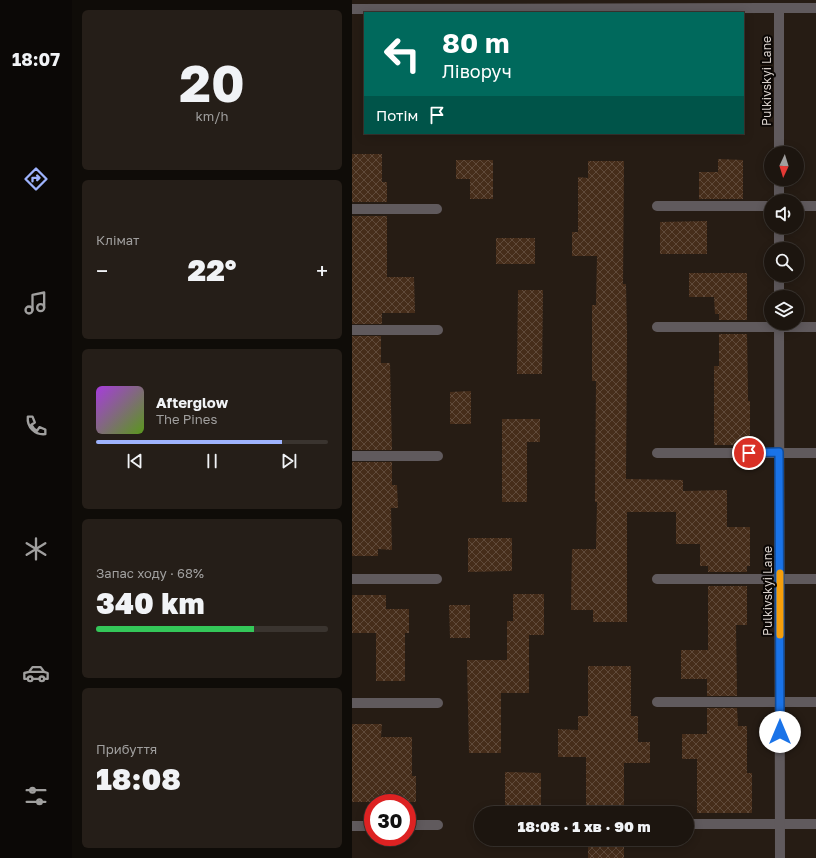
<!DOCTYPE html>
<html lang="uk">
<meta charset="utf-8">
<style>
body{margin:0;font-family:"Golos Text",sans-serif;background:#251e18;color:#f1f3f6;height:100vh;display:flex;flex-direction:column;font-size:15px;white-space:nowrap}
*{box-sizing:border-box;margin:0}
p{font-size:13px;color:#a09f9e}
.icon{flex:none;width:22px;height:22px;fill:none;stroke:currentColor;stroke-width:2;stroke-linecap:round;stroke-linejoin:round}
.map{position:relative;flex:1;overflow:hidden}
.details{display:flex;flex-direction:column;gap:10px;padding:10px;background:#0f0c08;width:280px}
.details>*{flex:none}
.guide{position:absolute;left:12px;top:12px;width:380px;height:122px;border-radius:0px;box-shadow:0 2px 10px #0003,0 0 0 1px #3a342f;background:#00695c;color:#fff;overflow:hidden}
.needle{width:26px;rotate:184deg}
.controls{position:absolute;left:412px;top:146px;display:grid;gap:8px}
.controls a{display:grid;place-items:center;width:40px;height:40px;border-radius:50%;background:#1c150f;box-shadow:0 2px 10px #0003,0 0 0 1px #3a342f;font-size:20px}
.speed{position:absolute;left:12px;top:794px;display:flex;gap:8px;font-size:20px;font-weight:700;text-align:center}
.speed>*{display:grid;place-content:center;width:52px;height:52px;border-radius:50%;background:#1c150f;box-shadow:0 2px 10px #0003,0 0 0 1px #3a342f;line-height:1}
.speed .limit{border:6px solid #d22;background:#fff;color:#111}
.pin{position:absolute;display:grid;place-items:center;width:34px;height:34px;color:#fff;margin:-17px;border:2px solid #fff;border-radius:50%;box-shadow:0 1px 4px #0007}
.me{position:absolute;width:44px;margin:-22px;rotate:0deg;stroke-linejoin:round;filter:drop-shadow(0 0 3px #0008)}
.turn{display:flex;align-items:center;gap:14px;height:84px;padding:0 12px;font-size:18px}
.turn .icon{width:52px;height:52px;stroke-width:2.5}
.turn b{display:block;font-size:28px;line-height:34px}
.then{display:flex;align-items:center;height:38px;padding:0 12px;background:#0003;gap:8px;font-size:15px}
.big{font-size:30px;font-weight:800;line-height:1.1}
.details .widget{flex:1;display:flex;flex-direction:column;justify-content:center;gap:6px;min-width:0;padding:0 14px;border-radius:6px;background:#251e18}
.details .dial{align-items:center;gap:0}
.dial b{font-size:52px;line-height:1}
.song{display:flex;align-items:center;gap:12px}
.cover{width:48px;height:48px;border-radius:6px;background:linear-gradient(135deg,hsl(280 70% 55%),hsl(90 70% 35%))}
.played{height:4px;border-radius:2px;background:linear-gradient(90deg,#9eb3fd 80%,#3a342f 80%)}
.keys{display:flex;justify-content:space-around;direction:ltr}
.heat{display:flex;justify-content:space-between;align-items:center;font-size:22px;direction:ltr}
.charge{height:6px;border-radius:3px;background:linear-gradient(90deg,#34c759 68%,#3a342f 0)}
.trip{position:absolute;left:122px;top:806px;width:220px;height:40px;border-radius:20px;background:#1c150f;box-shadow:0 2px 10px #0003,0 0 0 1px #3a342f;font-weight:800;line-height:40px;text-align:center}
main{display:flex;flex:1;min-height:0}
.tabs{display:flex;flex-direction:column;width:72px;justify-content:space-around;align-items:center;background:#0b0806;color:#a09f9e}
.tabs .icon{width:28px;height:28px}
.tabs .on{color:#9eb3fd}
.tabs b{font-size:18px;color:#f1f3f6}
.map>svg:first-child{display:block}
.building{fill:url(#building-cross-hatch)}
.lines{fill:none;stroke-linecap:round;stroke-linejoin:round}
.lane{stroke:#605a5d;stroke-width:10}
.street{stroke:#605a5d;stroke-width:10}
.route-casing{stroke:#114b97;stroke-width:10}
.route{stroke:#1a73e8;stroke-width:7}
.slow{stroke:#f59e0b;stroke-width:7}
.labels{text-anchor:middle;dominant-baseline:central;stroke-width:4;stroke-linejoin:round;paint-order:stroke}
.street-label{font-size:12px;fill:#d7cfca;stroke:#0b0705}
</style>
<main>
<nav class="tabs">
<b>18:07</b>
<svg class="icon on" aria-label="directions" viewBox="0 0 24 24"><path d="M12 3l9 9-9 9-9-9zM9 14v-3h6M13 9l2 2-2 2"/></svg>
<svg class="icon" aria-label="music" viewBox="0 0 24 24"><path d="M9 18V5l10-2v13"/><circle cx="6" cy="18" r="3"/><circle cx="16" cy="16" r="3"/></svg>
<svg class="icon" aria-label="phone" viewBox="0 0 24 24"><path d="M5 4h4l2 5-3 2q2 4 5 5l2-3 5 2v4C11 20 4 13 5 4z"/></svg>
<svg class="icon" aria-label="climate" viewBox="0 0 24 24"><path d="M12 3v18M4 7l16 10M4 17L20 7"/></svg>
<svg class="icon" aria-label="car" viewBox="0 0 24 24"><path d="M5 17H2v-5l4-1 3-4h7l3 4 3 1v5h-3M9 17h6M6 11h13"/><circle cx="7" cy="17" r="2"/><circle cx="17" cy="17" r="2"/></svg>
<svg class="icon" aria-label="filters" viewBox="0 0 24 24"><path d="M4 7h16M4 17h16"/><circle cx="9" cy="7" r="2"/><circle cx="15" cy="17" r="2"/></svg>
</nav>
<section class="details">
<div class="widget dial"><b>20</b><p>km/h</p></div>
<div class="widget"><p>Клімат</p>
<div class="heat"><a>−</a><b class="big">22°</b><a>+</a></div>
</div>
<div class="widget">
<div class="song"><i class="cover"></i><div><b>Afterglow</b><p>The Pines</p></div></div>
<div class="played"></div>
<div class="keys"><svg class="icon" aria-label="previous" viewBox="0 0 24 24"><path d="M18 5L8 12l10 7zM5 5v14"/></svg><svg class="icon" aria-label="pause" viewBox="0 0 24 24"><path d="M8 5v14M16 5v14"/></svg><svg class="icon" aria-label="next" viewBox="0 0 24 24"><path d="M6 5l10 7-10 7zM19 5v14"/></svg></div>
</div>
<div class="widget"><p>Запас ходу · 68%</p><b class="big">340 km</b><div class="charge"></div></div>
<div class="widget"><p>Прибуття</p><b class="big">18:08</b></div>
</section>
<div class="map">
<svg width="464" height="858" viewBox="0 0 464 858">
<defs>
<pattern id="building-cross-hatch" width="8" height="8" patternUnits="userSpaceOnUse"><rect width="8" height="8" fill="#462d1a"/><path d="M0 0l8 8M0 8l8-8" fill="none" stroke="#604a3a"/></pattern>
</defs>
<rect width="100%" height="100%" fill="#261c14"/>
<path class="building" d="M 0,154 L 30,154 L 30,182 L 35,182 L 35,202 L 0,202 Z
M 366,159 L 391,160 L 391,199 L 347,199 L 347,172 L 366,172 Z
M 104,160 L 141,160 L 141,199 L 118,199 L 118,179 L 104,179 Z
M 236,161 L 272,161 L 271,284 L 274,284 L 275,333 L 274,479 L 331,480 L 331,491 L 375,490 L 375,527 L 398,527 L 398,566 L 395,566 L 395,572 L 356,572 L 356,566 L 348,566 L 348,544 L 324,544 L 324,512 L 275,512 L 275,622 L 241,622 L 241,610 L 219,610 L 220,549 L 244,549 L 245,502 L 243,502 L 244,381 L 240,381 L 240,305 L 244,305 L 245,256 L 220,256 L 220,232 L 226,232 L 226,177 L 236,178 Z
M 0,216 L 35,216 L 35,277 L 62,277 L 63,313 L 30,313 L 30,324 L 0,324 Z
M 355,221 L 355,254 L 308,254 L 308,222 Z
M 144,238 L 183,238 L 183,264 L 144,264 Z
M 337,273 L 395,273 L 395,320 L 367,320 L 367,314 L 363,314 L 362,297 L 337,297 Z
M 166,290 L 191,290 L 190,374 L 165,374 Z
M 367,334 L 395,334 L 396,401 L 398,401 L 398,445 L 362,445 L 362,366 L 367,366 Z
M 0,336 L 29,336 L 29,363 L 38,363 L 40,450 L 0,450 Z
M 119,391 L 119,424 L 98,424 L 98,392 Z
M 150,419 L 188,419 L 188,442 L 175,442 L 175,502 L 150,502 Z
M 0,462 L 40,462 L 40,485 L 45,485 L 46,508 L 39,508 L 40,550 L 26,549 L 26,556 L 0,556 Z
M 116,538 L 160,538 L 160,571 L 116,572 Z
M 356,586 L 395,586 L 395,625 L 384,625 L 385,696 L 355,696 L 355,679 L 329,679 L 329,650 L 356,650 Z
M 161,594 L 192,594 L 192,635 L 177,635 L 177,693 L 149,693 L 149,753 L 117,753 L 115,660 L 155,660 L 155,621 L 161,621 Z
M 0,595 L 34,595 L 34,609 L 57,609 L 57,633 L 53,633 L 53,681 L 24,681 L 24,633 L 0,633 Z
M 97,605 L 118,605 L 118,638 L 98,638 Z
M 236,666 L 279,666 L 279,716 L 286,716 L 286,742 L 298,742 L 298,763 L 272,763 L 272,813 L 234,813 L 234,757 L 206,757 L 206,729 L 226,730 L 226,716 L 236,716 Z
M 355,708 L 385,708 L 386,726 L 395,726 L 395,773 L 400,773 L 400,813 L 345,813 L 345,759 L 330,759 L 330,734 L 355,734 Z
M 0,724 L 30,724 L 29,737 L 60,737 L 60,776 L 64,776 L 64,802 L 0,802 Z
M 153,772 L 189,773 L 189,806 L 153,806 Z
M 236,839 L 272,839 L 272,858 L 236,858 Z"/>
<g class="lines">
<path class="lane" d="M 305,206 L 419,206
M 445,206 L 464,206
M 0,209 L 85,209
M 305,327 L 464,327
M 0,330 L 86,330
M 305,453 L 464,453
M 0,456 L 86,456
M 0,579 L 85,579
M 305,579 L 464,579
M 305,702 L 464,702
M 0,703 L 86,703
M 335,824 L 464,824
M 55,825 L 86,825
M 0,826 L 21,826"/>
<path class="street" d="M 427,8 L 427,153
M 0,9 L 464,8
M 427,179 L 427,201
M 427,227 L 427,249
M 427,275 L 427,297
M 427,323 L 428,858"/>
</g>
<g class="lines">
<defs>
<path id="route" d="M 397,453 L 427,452 L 428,732"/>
</defs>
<use href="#route" class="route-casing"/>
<use href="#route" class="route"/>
<path class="slow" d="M 428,573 L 428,635"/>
</g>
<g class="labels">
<g class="street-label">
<text transform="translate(414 81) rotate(-90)">Pulkivskyi Lane</text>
<text transform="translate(415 591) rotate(-90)">Pulkivskyi Lane</text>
</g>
</g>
</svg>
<div class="controls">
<a><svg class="needle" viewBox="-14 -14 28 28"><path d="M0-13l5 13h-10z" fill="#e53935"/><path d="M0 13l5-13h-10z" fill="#a09f9e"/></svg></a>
<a><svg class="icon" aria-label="sound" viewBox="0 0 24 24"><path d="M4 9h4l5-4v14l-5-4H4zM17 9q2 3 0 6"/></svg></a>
<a><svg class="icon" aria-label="search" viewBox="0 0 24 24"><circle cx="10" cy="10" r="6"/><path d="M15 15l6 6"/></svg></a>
<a><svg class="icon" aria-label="layers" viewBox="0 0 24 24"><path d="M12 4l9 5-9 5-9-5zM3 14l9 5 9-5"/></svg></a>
</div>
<div class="speed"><div class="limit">30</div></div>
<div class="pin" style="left:397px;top:453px;background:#d93025"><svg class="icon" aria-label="arrive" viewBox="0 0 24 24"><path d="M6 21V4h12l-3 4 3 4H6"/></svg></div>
<svg class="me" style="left:428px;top:732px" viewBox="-20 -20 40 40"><circle r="19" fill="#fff"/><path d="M0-13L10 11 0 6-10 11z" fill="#1a73e8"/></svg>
<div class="trip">18:08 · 1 хв · 90 m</div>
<div class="guide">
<div class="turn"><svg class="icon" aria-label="left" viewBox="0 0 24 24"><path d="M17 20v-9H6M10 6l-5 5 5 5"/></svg><div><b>80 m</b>Ліворуч</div></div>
<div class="then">Потім<svg class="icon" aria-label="arrive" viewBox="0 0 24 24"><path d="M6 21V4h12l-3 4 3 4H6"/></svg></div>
</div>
</div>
</main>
